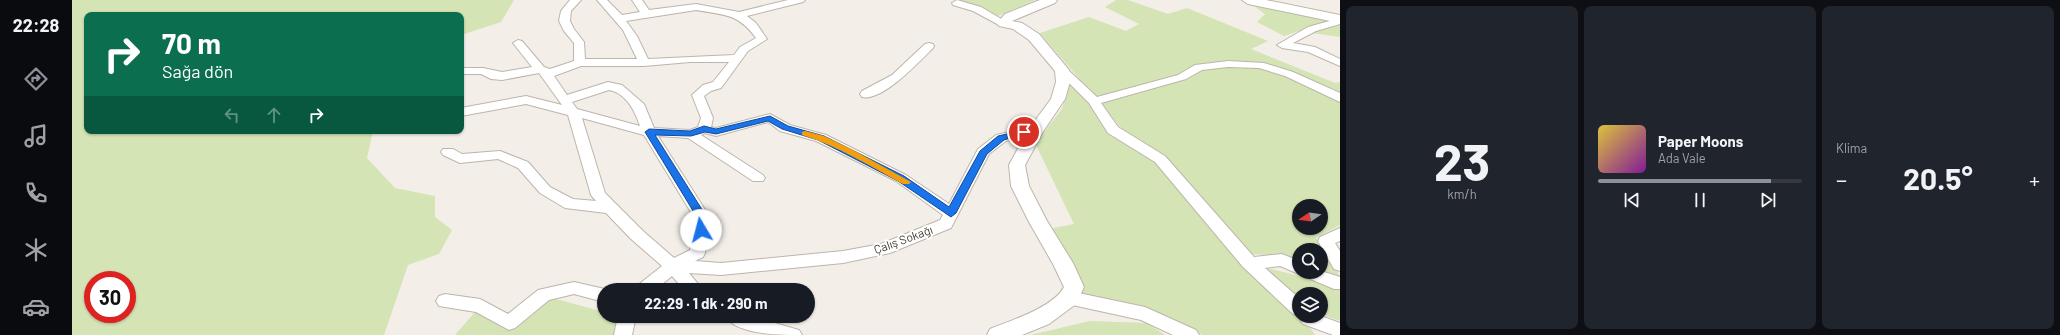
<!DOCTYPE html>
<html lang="tr">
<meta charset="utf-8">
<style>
body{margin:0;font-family:Barlow,sans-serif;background:#20242c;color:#f1f3f6;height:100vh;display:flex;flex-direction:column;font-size:15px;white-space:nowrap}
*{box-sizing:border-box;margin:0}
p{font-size:13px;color:#9ea1a6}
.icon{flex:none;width:22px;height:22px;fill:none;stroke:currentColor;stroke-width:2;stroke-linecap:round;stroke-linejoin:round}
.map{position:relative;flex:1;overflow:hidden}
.details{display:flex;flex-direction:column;gap:6px;padding:6px;background:#0d0f14;width:720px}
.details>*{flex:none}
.hud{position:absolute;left:12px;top:12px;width:380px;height:122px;border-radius:8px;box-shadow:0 1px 3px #0004;background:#0b6e4f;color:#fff;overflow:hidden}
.needle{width:26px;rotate:257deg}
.tools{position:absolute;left:1220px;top:199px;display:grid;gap:8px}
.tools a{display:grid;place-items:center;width:36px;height:36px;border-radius:50%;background:#171b24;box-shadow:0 1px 3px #0004;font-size:20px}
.speed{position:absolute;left:12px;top:271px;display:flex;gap:8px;font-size:20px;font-weight:700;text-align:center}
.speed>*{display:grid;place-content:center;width:52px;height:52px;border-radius:50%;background:#171b24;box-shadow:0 1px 3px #0004;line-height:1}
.speed .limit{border:6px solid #d22;background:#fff;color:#111}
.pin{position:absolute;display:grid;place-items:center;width:34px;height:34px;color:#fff;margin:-17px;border:2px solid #fff;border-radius:50%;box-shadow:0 1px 4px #0007}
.me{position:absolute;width:44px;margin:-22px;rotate:352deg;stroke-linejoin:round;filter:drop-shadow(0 0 3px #0008)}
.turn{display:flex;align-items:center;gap:14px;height:84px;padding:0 12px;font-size:18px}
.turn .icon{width:52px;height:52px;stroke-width:2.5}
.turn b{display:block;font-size:28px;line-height:34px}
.lanes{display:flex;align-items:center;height:38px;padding:0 12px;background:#0003;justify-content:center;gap:20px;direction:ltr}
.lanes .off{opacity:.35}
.big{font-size:30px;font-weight:700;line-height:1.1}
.details .widget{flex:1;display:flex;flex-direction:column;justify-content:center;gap:6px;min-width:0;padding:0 14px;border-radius:8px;background:#20242c}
.details .dial{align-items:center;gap:0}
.dial b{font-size:52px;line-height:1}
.song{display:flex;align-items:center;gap:12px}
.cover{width:48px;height:48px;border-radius:6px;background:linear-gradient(135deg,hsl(50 70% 55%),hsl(290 70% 35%))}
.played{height:4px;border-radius:2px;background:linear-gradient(90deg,#8c9099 85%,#363941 85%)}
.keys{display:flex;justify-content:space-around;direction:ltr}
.heat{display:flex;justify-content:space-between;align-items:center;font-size:22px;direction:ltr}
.details .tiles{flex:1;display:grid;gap:6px;grid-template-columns:repeat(3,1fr)}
.trip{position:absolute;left:525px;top:283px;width:218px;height:40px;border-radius:20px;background:#171b24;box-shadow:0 1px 3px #0004;font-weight:700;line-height:40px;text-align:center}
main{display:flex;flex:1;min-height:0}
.tab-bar{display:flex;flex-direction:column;width:72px;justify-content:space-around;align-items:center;background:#090b0e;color:#9ea1a6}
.tab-bar .icon{width:28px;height:28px}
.tab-bar .active{color:#8c9099}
.tab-bar b{font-size:18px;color:#f1f3f6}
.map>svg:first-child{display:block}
.green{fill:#d4e4b4;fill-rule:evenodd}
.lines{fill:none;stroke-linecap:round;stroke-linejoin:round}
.minor-casing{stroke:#bdb5ac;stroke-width:2}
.tertiary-casing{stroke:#bdb5ac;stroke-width:2}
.minor{fill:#fff;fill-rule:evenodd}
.tertiary{fill:#fff;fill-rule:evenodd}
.route{fill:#1a73e8;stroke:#114b97}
.slow{fill:#f59e0b}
.labels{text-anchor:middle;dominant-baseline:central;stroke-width:4;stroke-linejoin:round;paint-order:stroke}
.street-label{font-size:12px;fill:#463e37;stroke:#fff}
</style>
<main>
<nav class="tab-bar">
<b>22:28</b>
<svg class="icon active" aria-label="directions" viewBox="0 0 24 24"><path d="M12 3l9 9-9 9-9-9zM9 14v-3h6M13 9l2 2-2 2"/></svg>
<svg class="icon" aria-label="music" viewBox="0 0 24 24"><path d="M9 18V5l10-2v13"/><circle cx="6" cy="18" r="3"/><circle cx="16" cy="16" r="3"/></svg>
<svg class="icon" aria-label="phone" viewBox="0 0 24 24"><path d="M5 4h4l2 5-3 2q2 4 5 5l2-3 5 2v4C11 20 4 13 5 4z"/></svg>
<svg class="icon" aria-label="climate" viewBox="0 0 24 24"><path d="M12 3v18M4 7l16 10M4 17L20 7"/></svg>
<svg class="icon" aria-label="car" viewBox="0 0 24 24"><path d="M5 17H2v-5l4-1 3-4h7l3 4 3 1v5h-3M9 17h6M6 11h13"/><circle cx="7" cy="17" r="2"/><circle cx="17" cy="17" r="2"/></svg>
</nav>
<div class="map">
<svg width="1268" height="335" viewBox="0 0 1268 335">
<rect width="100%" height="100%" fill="#f3eee8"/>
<path class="green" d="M 0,0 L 442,0 L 429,22 L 389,35 L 389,15 L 15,15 L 15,131 L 301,131 L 295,158 L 323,188 L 363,196 L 363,217 L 380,230 L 367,254 L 336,265 L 312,335 L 0,335 ZM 21,280 L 55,280 L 55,314 L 21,314 Z
M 885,0 L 964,0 L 926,16 Z
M 1044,0 L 1056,0 L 1096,14 L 1115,8 L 1196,41 L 1179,49 L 1263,83 L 1268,82 L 1268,225 L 1244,238 L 1268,276 L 1258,277 L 1249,272 L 1249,250 L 1227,250 L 1227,262 L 1212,256 L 1177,254 L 1095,159 L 1050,129 L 968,33 L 1017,17 L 1054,31 L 1067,24 L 1033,7 ZM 1227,206 L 1249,206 L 1249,228 L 1227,228 Z
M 1175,1 L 1224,14 L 1268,22 L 1268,37 L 1227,31 L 1212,36 L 1185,22 L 1193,14 Z
M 998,81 L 1018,101 L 1037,131 L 1084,161 L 1170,263 L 1235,323 L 1243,335 L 1131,335 L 1070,306 L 1005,296 L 977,229 L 1002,224 L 963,143 L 990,109 Z
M 1195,268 L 1268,286 L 1268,321 L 1249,314 L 1249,294 L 1227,294 L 1227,299 Z
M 473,296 L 532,312 L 532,316 L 547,316 L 559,335 L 383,335 L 403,312 L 430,327 Z
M 1018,321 L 1075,323 L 1093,335 L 958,335 Z"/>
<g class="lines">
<defs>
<path id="minor" d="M 498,0 L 509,0 L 499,11 L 498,21 L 502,29 L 512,42 L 513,59 L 565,59 L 551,30 L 525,0 L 535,0 L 550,15 L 568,12 L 560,0 L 570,0 L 577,10 L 624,4 L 667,12 L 716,0 L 733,0 L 731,2 L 675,16 L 684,23 L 695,39 L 676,51 L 649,88 L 639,91 L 632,96 L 641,118 L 639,127 L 644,128 L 698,114 L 718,125 L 754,135 L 834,175 L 877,204 L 906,149 L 924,135 L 964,126 L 971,130 L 969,133 L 934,141 L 917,154 L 879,228 L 818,253 L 771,263 L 649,275 L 617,273 L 631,290 L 612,290 L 600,276 L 583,290 L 563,290 L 566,285 L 590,266 L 559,239 L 534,213 L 493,208 L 468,193 L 446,168 L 426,159 L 388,163 L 371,155 L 369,152 L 371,149 L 381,149 L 390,154 L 428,151 L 456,162 L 478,187 L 501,199 L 524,201 L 519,195 L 496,115 L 454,104 L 389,116 L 389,108 L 454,96 L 490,105 L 467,73 L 430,80 L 419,79 L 409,74 L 389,74 L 389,68 L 411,68 L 430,72 L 460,67 L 441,43 L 446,40 L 450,41 L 472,67 L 478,69 L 502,61 L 502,43 L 492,31 L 487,21 L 489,11 ZM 624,10 C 652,15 666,13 684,38 L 668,47 L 662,55 L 576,59 L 565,36 L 554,21 ZM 618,62 L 657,62 L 641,82 L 631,85 L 620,95 L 629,118 L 626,127 L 618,130 L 582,128 L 572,104 L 550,85 L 536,82 L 495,95 L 482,76 L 509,66 L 572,66 ZM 537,90 C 554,93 563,111 568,126 L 505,109 L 500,102 ZM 510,118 L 572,135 L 623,219 L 618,250 L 602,258 L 571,231 L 533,193 ZM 696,122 L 708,131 L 744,141 L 824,181 L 871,215 L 868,220 L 809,244 L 771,251 L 649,263 L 623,261 L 631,257 L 633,253 L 639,219 L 586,136 L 616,138 L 681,181 L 691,181 L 693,178 L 691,175 L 629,135 L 633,133 L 644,136 Z
M 885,0 L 909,7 L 936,23 L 931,26 L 927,25 L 901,11 L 881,5 L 880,3 Z
M 1268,18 L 1268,24 L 1244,31 L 1221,43 L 1243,47 L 1268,59 L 1268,66 L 1236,52 L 1210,48 L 1205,45 L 1236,27 Z
M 857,43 L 861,44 L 862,46 L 861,48 C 847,62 810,102 790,97 L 788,94 L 790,91 L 820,75 L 853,44 Z
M 1156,61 L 1192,63 L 1221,72 L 1268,93 L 1268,102 L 1213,76 L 1187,68 L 1156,67 L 1130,70 L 1114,79 L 1029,103 L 1046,127 L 1093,156 L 1182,257 L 1210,254 L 1227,261 L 1227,272 L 1249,271 L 1268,277 L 1268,289 L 1262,289 L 1208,266 L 1193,268 L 1227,298 L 1227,316 L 1221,314 L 1171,267 L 1083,162 L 1036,133 L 1017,103 L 984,70 L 986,68 L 994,68 L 1025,97 L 1106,75 L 1123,65 Z
M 1268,228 L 1268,241 L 1263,243 L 1268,251 L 1268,271 L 1262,269 L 1246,241 L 1248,237 Z
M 502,282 L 537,290 L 532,290 L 532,302 L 502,294 L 477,300 L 443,328 L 437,330 L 404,312 L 367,306 L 364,301 L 367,296 L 373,294 L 408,299 L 436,314 L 466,290 Z
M 997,291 L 1073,307 L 1124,330 L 1127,335 L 1101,335 L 1069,320 L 991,303 L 988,298 L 991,293 Z
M 546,316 L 564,316 L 560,335 L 542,335 Z
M 653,316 L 679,316 L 727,330 L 730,335 C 710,335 664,335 653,316 Z
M 1230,316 L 1249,316 L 1268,323 L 1268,335 L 1261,335 L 1231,324 L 1228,319 Z"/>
<path id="tertiary" d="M 968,0 L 985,0 L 983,3 L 940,21 L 950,23 L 967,34 L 997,70 L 998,82 L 993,99 L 972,130 L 953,165 L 957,186 L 975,221 L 1001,263 L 1012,287 L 1004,304 L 977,324 L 950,335 L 915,335 L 918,329 C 938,321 982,307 992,287 L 981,264 L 957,222 L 939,186 L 937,165 L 956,130 L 979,99 L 984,82 L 983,71 L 957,40 L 941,29 L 927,26 L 925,23 L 933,14 Z
M 1170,0 L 1194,0 L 1268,15 L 1268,23 L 1176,4 Z"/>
</defs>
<use href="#minor" class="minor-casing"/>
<use href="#tertiary" class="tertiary-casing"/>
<use href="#minor" class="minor"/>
<use href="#tertiary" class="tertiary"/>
</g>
<path class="route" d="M 698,116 L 716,126 L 752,136 L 832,176 L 877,207 L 908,151 L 926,136 L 952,130 L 957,132 L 932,140 L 915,154 L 884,213 L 879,217 L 826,181 L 746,140 L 710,129 L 696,121 L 644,134 L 633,132 L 619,136 L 583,135 L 636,219 L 632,233 L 625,233 L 624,230 L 626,219 L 573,132 L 577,129 L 618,131 L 632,126 L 644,129 Z"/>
<path class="slow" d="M 733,131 L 752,136 L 781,150 L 839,182 L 837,184 L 831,184 C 798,166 766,146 730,135 L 730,132 Z"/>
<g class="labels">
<g class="street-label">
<text transform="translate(831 239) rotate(-20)">Çalış Sokağı</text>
</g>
</g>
</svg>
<div class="tools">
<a><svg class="needle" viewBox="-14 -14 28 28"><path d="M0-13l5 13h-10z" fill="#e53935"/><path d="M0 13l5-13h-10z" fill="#9ea1a6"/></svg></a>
<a><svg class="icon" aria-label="search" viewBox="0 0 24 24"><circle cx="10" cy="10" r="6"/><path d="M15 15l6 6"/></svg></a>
<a><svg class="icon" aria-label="layers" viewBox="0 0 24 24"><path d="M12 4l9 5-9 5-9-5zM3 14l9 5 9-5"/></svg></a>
</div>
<div class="speed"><div class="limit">30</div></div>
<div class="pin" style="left:952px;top:132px;background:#d93025"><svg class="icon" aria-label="arrive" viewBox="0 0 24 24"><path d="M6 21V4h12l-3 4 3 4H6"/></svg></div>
<svg class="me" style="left:629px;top:230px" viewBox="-20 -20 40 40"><circle r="19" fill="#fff"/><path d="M0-13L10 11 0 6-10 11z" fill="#1a73e8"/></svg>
<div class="trip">22:29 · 1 dk · 290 m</div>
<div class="hud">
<div class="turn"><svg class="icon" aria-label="right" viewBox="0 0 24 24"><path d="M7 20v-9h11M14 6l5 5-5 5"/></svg><div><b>70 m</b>Sağa dön</div></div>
<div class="lanes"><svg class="icon off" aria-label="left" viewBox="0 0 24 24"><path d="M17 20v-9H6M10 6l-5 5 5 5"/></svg><svg class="icon off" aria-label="ahead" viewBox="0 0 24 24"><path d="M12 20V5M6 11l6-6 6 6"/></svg><svg class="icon" aria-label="right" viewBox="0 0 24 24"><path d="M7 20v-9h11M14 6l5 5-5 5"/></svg></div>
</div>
</div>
<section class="details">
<div class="tiles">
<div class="widget dial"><b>23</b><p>km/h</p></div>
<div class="widget">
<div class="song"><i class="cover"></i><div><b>Paper Moons</b><p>Ada Vale</p></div></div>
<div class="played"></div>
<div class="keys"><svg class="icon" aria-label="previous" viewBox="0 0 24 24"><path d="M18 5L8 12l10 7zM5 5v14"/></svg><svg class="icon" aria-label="pause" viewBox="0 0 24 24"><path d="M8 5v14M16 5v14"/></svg><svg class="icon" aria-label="next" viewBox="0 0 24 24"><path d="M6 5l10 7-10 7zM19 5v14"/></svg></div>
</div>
<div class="widget"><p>Klima</p>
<div class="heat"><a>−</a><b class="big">20.5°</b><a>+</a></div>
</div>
</div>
</section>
</main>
